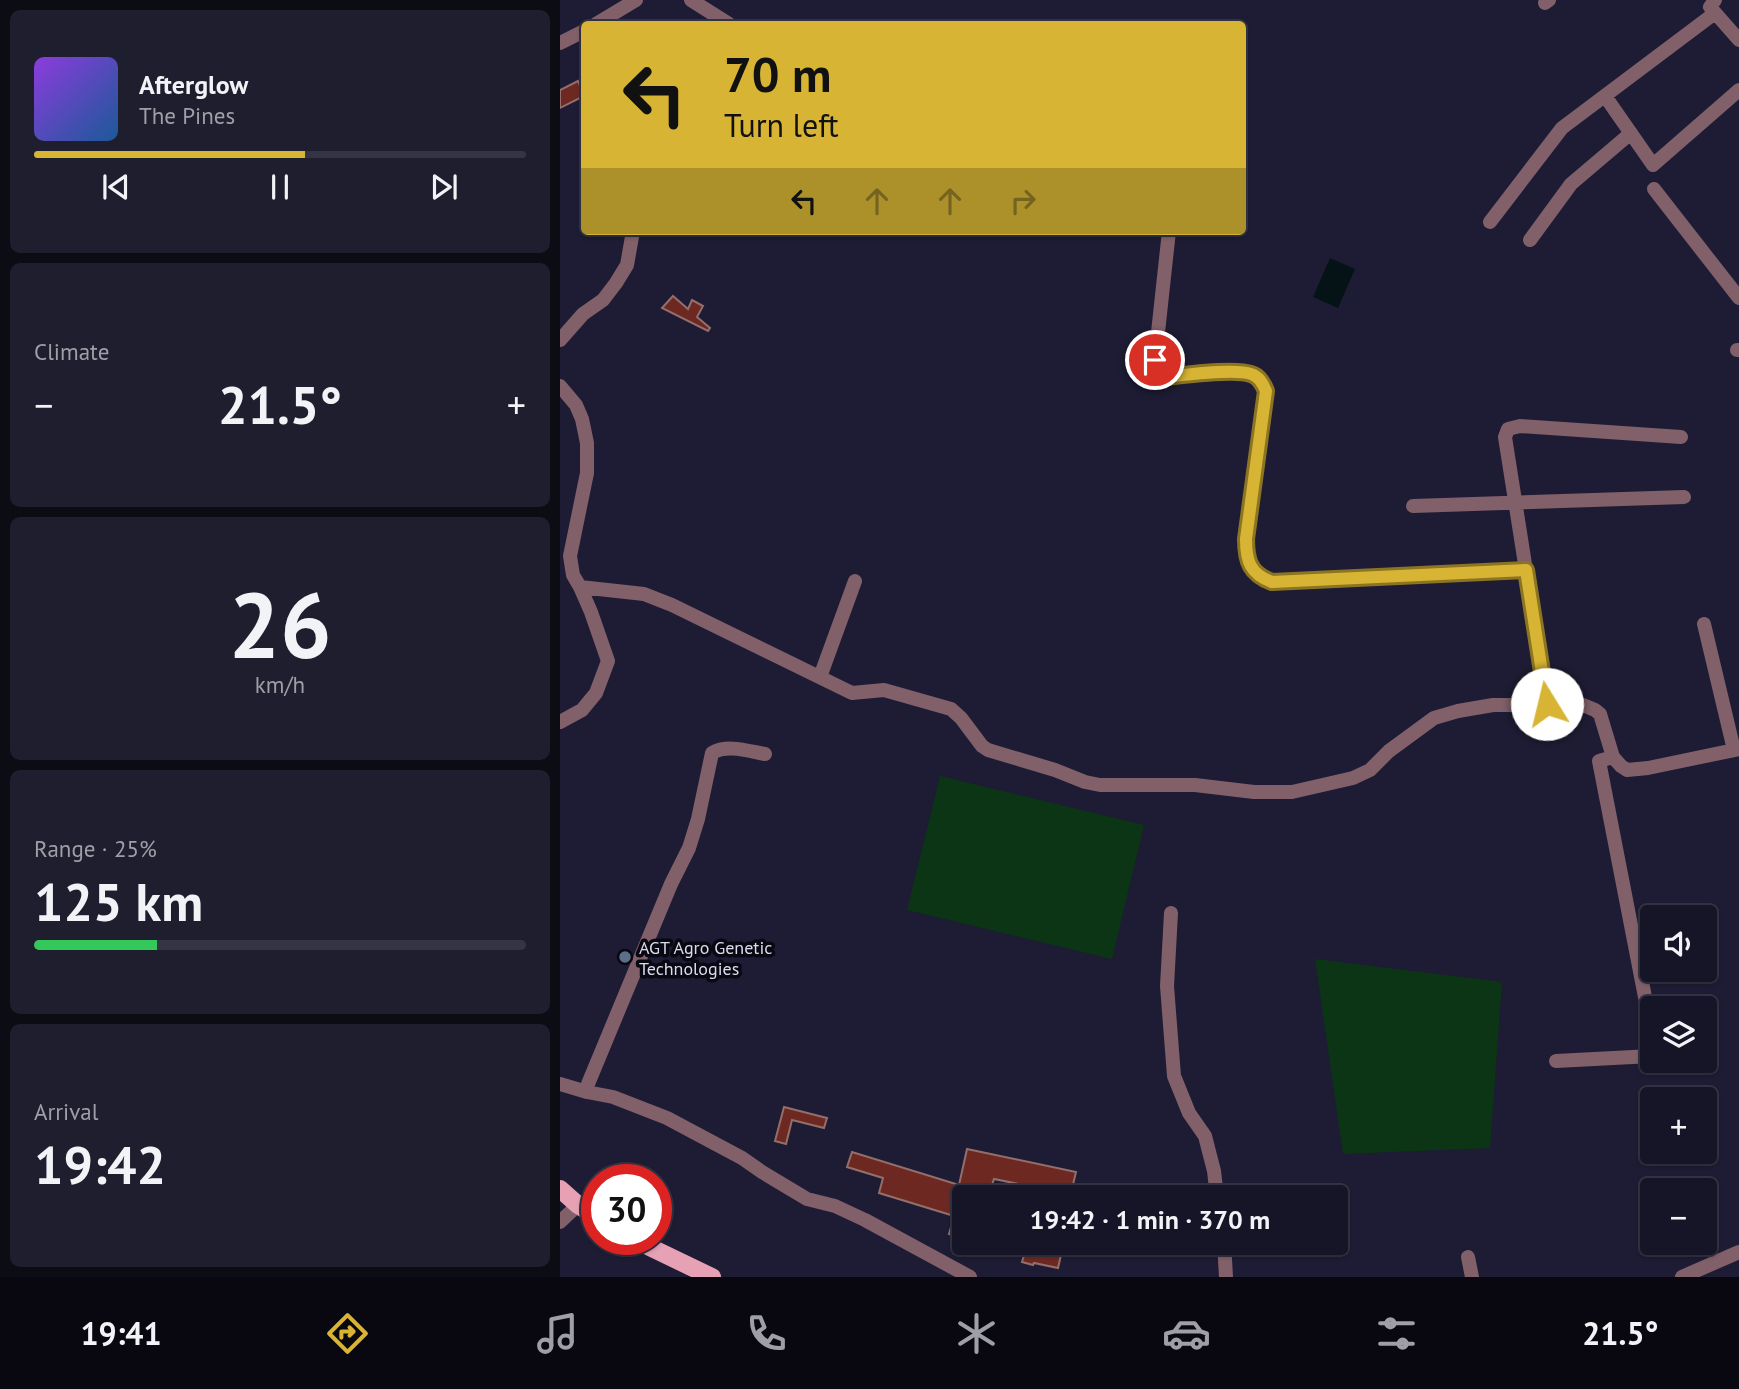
<!DOCTYPE html>
<meta charset="utf-8">
<style>
body{margin:0;font-family:"PT Sans",sans-serif;background:#1f1e2f;color:#f1f3f6;height:100vh;display:flex;flex-direction:column;font-size:26px;white-space:nowrap}
*{box-sizing:border-box;margin:0}
p{font-size:23px;color:#9e9fa7}
.icon{flex:none;width:38px;height:38px;fill:none;stroke:currentColor;stroke-width:2;stroke-linecap:round;stroke-linejoin:round}
.map{position:relative;flex:1;overflow:hidden}
.sheet{display:flex;flex-direction:column;gap:10px;padding:10px;background:#0c0c15;width:560px}
.sheet>*{flex:none}
.banner{position:absolute;left:21px;top:21px;width:665px;height:214px;border-radius:7px;box-shadow:0 2px 5px #0004,0 0 0 2px #353444;background:#d8b434;color:#111;overflow:hidden}
.fabs{position:absolute;left:1080px;top:905px;display:grid;gap:14px}
.fabs a{display:grid;place-items:center;width:77px;height:77px;border-radius:7px;background:#161527;box-shadow:0 2px 5px #0004,0 0 0 2px #353444;font-size:35px}
.speed{position:absolute;left:21px;top:1164px;display:flex;gap:14px;font-size:35px;font-weight:700;text-align:center}
.speed>*{display:grid;place-content:center;width:91px;height:91px;border-radius:50%;background:#161527;box-shadow:0 2px 5px #0004,0 0 0 2px #353444;line-height:1}
.speed .limit{border:10px solid #d22;background:#fff;color:#111}
.pin{position:absolute;display:grid;place-items:center;width:60px;height:60px;color:#fff;margin:-30px;border:4px solid #fff;border-radius:50%;box-shadow:0 2px 7px #0007}
.me{position:absolute;width:77px;margin:-38px;rotate:351deg;stroke-linejoin:round;filter:drop-shadow(0 0 5px #0008)}
.turn{display:flex;align-items:center;gap:24px;height:147px;padding:0 28px;font-size:32px}
.turn .icon{width:91px;height:91px;stroke-width:2.5}
.turn b{display:block;font-size:49px;line-height:60px}
.lanes{display:flex;align-items:center;height:66px;padding:0 28px;background:#0003;justify-content:center;gap:35px;direction:ltr}
.lanes .off{opacity:.35}
.big{font-size:52px;font-weight:700;line-height:1.1}
.sheet .widget{flex:1;display:flex;flex-direction:column;justify-content:center;gap:10px;min-width:0;padding:0 24px;border-radius:10px;background:#1f1e2f}
.sheet .dial{align-items:center;gap:0}
.dial b{font-size:91px;line-height:1}
.song{display:flex;align-items:center;gap:21px}
.cover{width:84px;height:84px;border-radius:10px;background:linear-gradient(135deg,hsl(270 70% 55%),hsl(210 70% 35%))}
.played{height:7px;border-radius:4px;background:linear-gradient(90deg,#d8b434 55%,#353444 55%)}
.keys{display:flex;justify-content:space-around;direction:ltr}
.heat{display:flex;justify-content:space-between;align-items:center;font-size:38px;direction:ltr}
.charge{height:10px;border-radius:5px;background:linear-gradient(90deg,#34c759 25%,#353444 0)}
.trip{position:absolute;left:392px;top:1185px;width:396px;height:70px;border-radius:7px;background:#161527;box-shadow:0 2px 5px #0004,0 0 0 2px #353444;font-weight:700;line-height:70px;text-align:center}
.dock{display:flex;height:112px;justify-content:space-around;align-items:center;background:#090810;color:#9e9fa7}
.dock .icon{width:49px;height:49px}
.dock .current{color:#d8b434}
.dock b{font-size:32px;color:#f1f3f6}
main{display:flex;flex:1;min-height:0}
.map>svg:first-child{display:block}
.green{fill:#0b3514}
.water{fill:#061316}
.building{fill:#6e2822;stroke:#926f6a;stroke-width:2}
.lines{fill:none;stroke-linecap:round;stroke-linejoin:round}
.minor{stroke:#816069;stroke-width:14}
.major{stroke:#e6a1b5;stroke-width:18}
.route-casing{stroke:#8c7522;stroke-width:18}
.route{stroke:#d8b434;stroke-width:12}
.service-dot{fill:#5c6f8a;stroke:#080812;stroke-width:2.5}
.labels{text-anchor:middle;dominant-baseline:central;stroke-width:7;stroke-linejoin:round;paint-order:stroke}
.poi-label{font-size:18px;fill:#dbdbec;stroke:#080812;text-anchor:start}
</style>
<main>
<section class="sheet">
<div class="widget">
<div class="song"><i class="cover"></i><div><b>Afterglow</b><p>The Pines</p></div></div>
<div class="played"></div>
<div class="keys"><svg class="icon" aria-label="previous" viewBox="0 0 24 24"><path d="M18 5L8 12l10 7zM5 5v14"/></svg><svg class="icon" aria-label="pause" viewBox="0 0 24 24"><path d="M8 5v14M16 5v14"/></svg><svg class="icon" aria-label="next" viewBox="0 0 24 24"><path d="M6 5l10 7-10 7zM19 5v14"/></svg></div>
</div>
<div class="widget"><p>Climate</p>
<div class="heat"><a>−</a><b class="big">21.5°</b><a>+</a></div>
</div>
<div class="widget dial"><b>26</b><p>km/h</p></div>
<div class="widget"><p>Range · 25%</p><b class="big">125 km</b><div class="charge"></div></div>
<div class="widget"><p>Arrival</p><b class="big">19:42</b></div>
</section>
<div class="map">
<svg width="1179" height="1277" viewBox="0 0 1179 1277">
<rect width="100%" height="100%" fill="#1d1c34"/>
<path class="green" d="M 380,776 L 584,825 L 552,959 L 347,910 Z
M 755,959 L 942,982 L 930,1148 L 783,1154 Z"/>
<path class="water" d="M 770,258 L 795,269 L 778,308 L 753,297 Z"/>
<path class="building" d="M 18,81 L 24,96 L 0,108 L 0,90 Z
M 113,296 L 128,309 L 132,300 L 143,306 L 137,317 L 150,328 L 148,331 L 102,308 Z
M 224,1107 L 267,1118 L 264,1128 L 232,1120 L 226,1144 L 215,1141 Z
M 407,1149 L 516,1172 L 510,1197 L 486,1197 L 488,1190 L 434,1179 L 428,1197 L 404,1197 L 404,1238 L 389,1234 L 394,1216 L 319,1193 L 323,1178 L 287,1167 L 292,1152 L 399,1185 Z
M 468,1242 L 504,1242 L 498,1268 L 474,1263 L 473,1265 L 462,1262 Z"/>
<g class="lines">
<path class="minor" d="M 131,0 L 169,24
M 1155,0 L 1150,7 L 1179,40
M 985,3 L 989,0
M 36,24 L 76,0
M 0,43 L 24,31
M 1045,96 L 1093,165 L 1179,90
M 1094,189 L 1179,298
M 930,222 L 1002,128 L 1155,13
M 609,231 L 595,360 C 596,369 597,373 605,377 L 665,372 L 691,373 L 703,382 L 706,391 L 686,539 C 686,560 691,574 712,582 L 966,570
M 970,240 L 1011,184 L 1071,133
M 0,340 L 23,314 L 43,300 L 56,283 L 67,265 L 73,231
M 1177,350 L 1179,350
M 0,386 L 16,405 L 22,419 L 27,443 L 27,473 L 10,556 L 13,575 L 20,587 L 31,612 L 48,661 L 36,693 L 22,710 L 0,722
M 853,506 L 1124,497
M 20,587 L 84,594 L 112,605 L 292,693 L 324,690 L 391,709 L 401,718 L 422,746 L 428,750 L 495,770 L 525,782 L 540,785 L 635,785 L 694,792 L 732,792 L 793,778 L 810,770 L 829,751 L 874,718 L 898,711 L 933,705 L 1023,705 L 1035,710 L 1040,714 L 1053,757 L 1061,766 L 1067,770 L 1088,768 L 1179,749
M 1144,624 L 1174,750
M 260,677 L 295,581
M 987,704 L 945,437 L 948,429 L 960,426 L 1121,437
M 1053,757 L 1039,761 L 1092,1033
M 611,913 L 607,986 L 614,1076 L 629,1113 L 645,1136 L 654,1171 L 657,1197
M 996,1061 L 1092,1056
M 0,1084 L 27,1092 L 28,1084 L 111,884 L 129,848 L 138,819 L 152,753 C 167,744 188,751 205,754
M 27,1092 L 53,1097 L 107,1118 L 182,1158 L 202,1172 L 247,1199 L 275,1206 L 305,1220 L 410,1277
M 0,1222 L 18,1205
M 664,1242 L 666,1277
M 908,1257 L 912,1277
M 1122,1277 L 1179,1252"/>
<path class="major" d="M 0,1189 L 18,1205 L 37,1217
M 73,1239 L 152,1277"/>
</g>
<g class="lines">
<defs>
<path id="route" d="M 595,360 C 596,369 597,373 605,377 C 625,375 675,368 691,374 C 699,376 703,384 706,391 L 686,539 C 686,561 690,574 712,582 L 966,570 L 987,704"/>
</defs>
<use href="#route" class="route-casing"/>
<use href="#route" class="route"/>
</g>
<circle class="service-dot" cx="65" cy="957" r="7"/>
<g class="labels">
<g class="poi-label">
<text x="79" y="947">AGT Agro Genetic<tspan x="79" dy="21">Technologies</tspan></text>
</g>
</g>
</svg>
<div class="fabs">
<a><svg class="icon" aria-label="sound" viewBox="0 0 24 24"><path d="M4 9h4l5-4v14l-5-4H4zM17 9q2 3 0 6"/></svg></a>
<a><svg class="icon" aria-label="layers" viewBox="0 0 24 24"><path d="M12 4l9 5-9 5-9-5zM3 14l9 5 9-5"/></svg></a>
<a>+</a>
<a>−</a>
</div>
<div class="speed"><div class="limit">30</div></div>
<div class="pin" style="left:595px;top:360px;background:#d93025"><svg class="icon" aria-label="arrive" viewBox="0 0 24 24"><path d="M6 21V4h12l-3 4 3 4H6"/></svg></div>
<svg class="me" style="left:987px;top:704px" viewBox="-20 -20 40 40"><circle r="19" fill="#fff"/><path d="M0-13L10 11 0 6-10 11z" fill="#d8b434"/></svg>
<div class="trip">19:42 · 1 min · 370 m</div>
<div class="banner">
<div class="turn"><svg class="icon" aria-label="left" viewBox="0 0 24 24"><path d="M17 20v-9H6M10 6l-5 5 5 5"/></svg><div><b>70 m</b>Turn left</div></div>
<div class="lanes"><svg class="icon" aria-label="left" viewBox="0 0 24 24"><path d="M17 20v-9H6M10 6l-5 5 5 5"/></svg><svg class="icon off" aria-label="ahead" viewBox="0 0 24 24"><path d="M12 20V5M6 11l6-6 6 6"/></svg><svg class="icon off" aria-label="ahead" viewBox="0 0 24 24"><path d="M12 20V5M6 11l6-6 6 6"/></svg><svg class="icon off" aria-label="right" viewBox="0 0 24 24"><path d="M7 20v-9h11M14 6l5 5-5 5"/></svg></div>
</div>
</div>
</main>
<nav class="dock">
<b>19:41</b>
<svg class="icon current" aria-label="directions" viewBox="0 0 24 24"><path d="M12 3l9 9-9 9-9-9zM9 14v-3h6M13 9l2 2-2 2"/></svg>
<svg class="icon" aria-label="music" viewBox="0 0 24 24"><path d="M9 18V5l10-2v13"/><circle cx="6" cy="18" r="3"/><circle cx="16" cy="16" r="3"/></svg>
<svg class="icon" aria-label="phone" viewBox="0 0 24 24"><path d="M5 4h4l2 5-3 2q2 4 5 5l2-3 5 2v4C11 20 4 13 5 4z"/></svg>
<svg class="icon" aria-label="climate" viewBox="0 0 24 24"><path d="M12 3v18M4 7l16 10M4 17L20 7"/></svg>
<svg class="icon" aria-label="car" viewBox="0 0 24 24"><path d="M5 17H2v-5l4-1 3-4h7l3 4 3 1v5h-3M9 17h6M6 11h13"/><circle cx="7" cy="17" r="2"/><circle cx="17" cy="17" r="2"/></svg>
<svg class="icon" aria-label="filters" viewBox="0 0 24 24"><path d="M4 7h16M4 17h16"/><circle cx="9" cy="7" r="2"/><circle cx="15" cy="17" r="2"/></svg>
<b>21.5°</b>
</nav>
